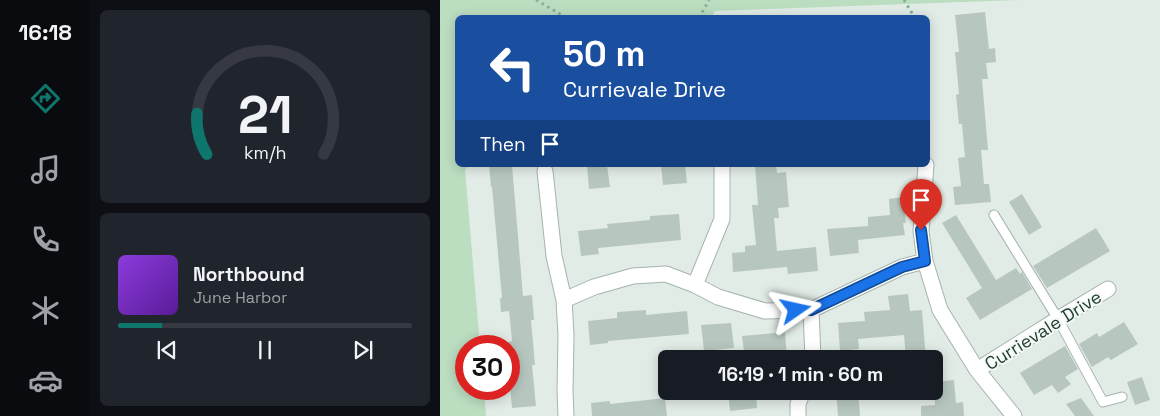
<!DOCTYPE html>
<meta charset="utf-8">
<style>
body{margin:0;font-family:"Space Grotesk",sans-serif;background:#20242c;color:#f1f3f6;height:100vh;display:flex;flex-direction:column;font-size:19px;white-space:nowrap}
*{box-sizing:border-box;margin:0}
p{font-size:16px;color:#9ea1a6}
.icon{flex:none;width:28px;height:28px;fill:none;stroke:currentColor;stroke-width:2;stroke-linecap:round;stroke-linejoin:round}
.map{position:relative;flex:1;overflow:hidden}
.panel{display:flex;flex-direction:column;gap:10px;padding:10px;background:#0d0f14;width:350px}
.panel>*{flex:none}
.guide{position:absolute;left:15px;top:15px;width:475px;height:152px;border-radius:8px;box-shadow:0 2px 12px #0003;background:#1a4fa0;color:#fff;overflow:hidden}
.speed{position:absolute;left:15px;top:335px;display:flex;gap:10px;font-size:25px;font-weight:700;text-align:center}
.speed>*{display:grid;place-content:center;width:65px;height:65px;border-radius:50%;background:#171b24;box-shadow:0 2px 12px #0003;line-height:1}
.speed .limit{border:8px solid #d22;background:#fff;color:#111}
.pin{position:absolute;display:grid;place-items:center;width:42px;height:42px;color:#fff;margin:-51px -21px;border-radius:50% 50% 50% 0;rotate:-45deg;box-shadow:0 0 5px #0007}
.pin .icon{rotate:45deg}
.me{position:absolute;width:55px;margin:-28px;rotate:79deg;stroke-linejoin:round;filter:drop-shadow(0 0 4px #0008)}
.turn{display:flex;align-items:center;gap:18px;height:105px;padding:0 25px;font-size:22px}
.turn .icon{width:65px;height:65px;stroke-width:2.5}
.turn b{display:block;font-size:35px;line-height:42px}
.then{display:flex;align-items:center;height:48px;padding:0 25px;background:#0003;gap:10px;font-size:19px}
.panel .widget{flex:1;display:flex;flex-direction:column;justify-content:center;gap:8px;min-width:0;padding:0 18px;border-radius:8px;background:#20242c}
.panel .dial{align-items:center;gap:0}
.dial svg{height:130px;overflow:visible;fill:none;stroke:#363941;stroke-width:7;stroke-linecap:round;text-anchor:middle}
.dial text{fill:#f1f3f6;stroke:none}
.song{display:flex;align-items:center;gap:15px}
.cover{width:60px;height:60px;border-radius:8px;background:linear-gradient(135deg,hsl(270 70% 55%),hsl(270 70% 35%))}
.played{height:5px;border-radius:2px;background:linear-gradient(90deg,#0f766e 15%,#363941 15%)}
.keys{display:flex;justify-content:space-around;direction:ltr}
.trip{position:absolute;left:218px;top:350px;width:285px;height:50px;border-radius:8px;background:#171b24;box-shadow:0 2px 12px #0003;font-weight:700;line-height:50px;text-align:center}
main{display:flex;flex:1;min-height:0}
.tabs{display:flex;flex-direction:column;width:90px;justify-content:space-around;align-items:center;background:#090b0e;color:#9ea1a6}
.tabs .icon{width:35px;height:35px}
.tabs .on{color:#0f766e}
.tabs b{font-size:22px;color:#f1f3f6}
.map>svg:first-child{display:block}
.green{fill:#bbddc0}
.building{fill:#b7c7bf}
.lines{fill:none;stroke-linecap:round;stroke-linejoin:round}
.lane-casing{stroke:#a5b4ad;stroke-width:11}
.street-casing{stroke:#a5b4ad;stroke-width:17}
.path{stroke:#82b09c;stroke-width:3;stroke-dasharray:2.5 4;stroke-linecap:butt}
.lane{stroke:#fff;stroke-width:9}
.street{stroke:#fff;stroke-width:15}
.route-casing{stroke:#114b97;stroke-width:12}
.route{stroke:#1a73e8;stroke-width:9}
.labels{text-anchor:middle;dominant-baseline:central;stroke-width:4;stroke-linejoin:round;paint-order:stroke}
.street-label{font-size:18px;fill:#223d33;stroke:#f3f9f5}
</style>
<main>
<nav class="tabs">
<b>16:18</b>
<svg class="icon on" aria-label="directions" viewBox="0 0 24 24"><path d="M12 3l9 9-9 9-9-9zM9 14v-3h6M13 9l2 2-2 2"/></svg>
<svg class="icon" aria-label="music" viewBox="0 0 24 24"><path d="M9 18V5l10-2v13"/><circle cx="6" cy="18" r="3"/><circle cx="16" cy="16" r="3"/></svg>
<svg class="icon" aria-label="phone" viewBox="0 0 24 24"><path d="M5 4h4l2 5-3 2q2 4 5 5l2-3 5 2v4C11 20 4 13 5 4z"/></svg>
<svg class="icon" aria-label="climate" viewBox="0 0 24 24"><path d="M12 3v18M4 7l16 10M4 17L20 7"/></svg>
<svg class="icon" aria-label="car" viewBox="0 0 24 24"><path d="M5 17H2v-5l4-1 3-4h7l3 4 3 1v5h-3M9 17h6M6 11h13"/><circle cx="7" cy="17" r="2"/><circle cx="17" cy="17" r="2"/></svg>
</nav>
<section class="panel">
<div class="widget dial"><svg viewBox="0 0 100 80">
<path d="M14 69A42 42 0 1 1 86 69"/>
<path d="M14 69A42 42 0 0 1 8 44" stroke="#0f766e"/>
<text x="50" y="56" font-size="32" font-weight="700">21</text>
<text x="50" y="72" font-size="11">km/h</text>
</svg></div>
<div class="widget">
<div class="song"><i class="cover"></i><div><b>Northbound</b><p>June Harbor</p></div></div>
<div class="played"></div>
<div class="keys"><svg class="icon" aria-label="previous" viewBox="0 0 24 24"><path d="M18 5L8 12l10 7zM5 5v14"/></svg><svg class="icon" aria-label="pause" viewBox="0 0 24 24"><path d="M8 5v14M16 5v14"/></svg><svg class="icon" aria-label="next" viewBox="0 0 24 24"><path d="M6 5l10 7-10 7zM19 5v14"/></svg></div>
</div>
</section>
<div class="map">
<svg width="720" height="416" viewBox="0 0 720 416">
<rect width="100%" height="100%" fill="#e2ece6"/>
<path class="green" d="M 0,0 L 581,0 L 275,11 L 271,18 L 18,18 L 18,165 L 29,165 L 25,170 L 40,346 L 26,346 L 26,389 L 44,389 L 46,416 L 0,416 Z"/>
<path class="building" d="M 545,12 L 549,49 L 555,48 L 556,62 L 546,63 L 548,79 L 542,79 L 548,150 L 541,150 L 544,184 L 549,184 L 551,202 L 515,205 L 513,187 L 521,186 L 518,158 L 525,157 L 522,124 L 519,124 L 516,95 L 519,94 L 515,52 L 519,52 L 515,15 Z
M 49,165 L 72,165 L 83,296 L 92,295 L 94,320 L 91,320 L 95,365 L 92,365 L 96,406 L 72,408 L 69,376 L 71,375 L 69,346 L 68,342 L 72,341 L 69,311 L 61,312 L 60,298 L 62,298 L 52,187 L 51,187 Z
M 147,165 L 167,165 L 170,187 L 149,189 Z
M 221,165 L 245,165 L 247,183 L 223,185 Z
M 315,165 L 336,165 L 337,173 L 346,172 L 349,207 L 338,208 L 339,218 L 334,218 L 337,251 L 376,247 L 378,271 L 348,274 L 347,267 L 293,272 L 292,253 L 305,252 L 305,246 L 316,245 L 312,205 L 318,205 Z
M 582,194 L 602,227 L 589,235 L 569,202 Z
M 463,197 L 466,223 L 463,223 L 465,235 L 418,240 L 419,253 L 390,256 L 387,229 L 428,226 L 428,217 L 450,215 L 449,199 Z
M 239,214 L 241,240 L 158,248 L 159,254 L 141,256 L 138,231 L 168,228 L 167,224 L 210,220 L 210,216 Z
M 516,215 L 556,280 L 576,268 L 580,274 L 582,272 L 592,289 L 540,320 L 526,298 L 542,288 L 502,223 Z
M 656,228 L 670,251 L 607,288 L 593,266 Z
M 468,294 L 470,311 L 482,310 L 486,359 L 466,359 L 464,335 L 418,339 L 419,349 L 400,351 L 398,323 L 425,321 L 424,312 L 450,310 L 448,296 Z
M 206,310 L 206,315 L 247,311 L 249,334 L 168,341 L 168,343 L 150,345 L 148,321 L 177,318 L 177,312 Z
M 684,322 L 698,344 L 671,360 L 668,357 L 652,367 L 639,344 L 657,333 L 659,337 Z
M 291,323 L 294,348 L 264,351 L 261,325 Z
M 345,332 L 347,359 L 334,359 L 334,357 L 305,359 L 302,336 Z
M 625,346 L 638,369 L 625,377 L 631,384 L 618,393 L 612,385 L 594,395 L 580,373 Z
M 702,377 L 710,400 L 695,405 L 687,382 Z
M 514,380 L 516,403 L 523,402 L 524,416 L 481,416 L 481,406 L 495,405 L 494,382 Z
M 288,391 L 316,391 L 317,408 L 290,411 Z
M 396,391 L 418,391 L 420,416 L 398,416 Z
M 225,398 L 227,416 L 152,416 L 151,403 L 170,401 L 170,404 Z
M 641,398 L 654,416 L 635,416 L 626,404 Z"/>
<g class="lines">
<defs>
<path id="lane" d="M 554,215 L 618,319 L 663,402 L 682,397"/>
<path id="street" d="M 486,165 L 481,231 L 485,261 L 500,310 L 537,370 L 574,416
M 105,171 L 114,256 L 124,300 L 126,335 L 125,391 L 126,416
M 255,285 L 282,219 L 282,165
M 124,300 L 154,287 L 193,276 L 226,274 L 255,285 L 278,297 L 325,311 L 371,310 L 462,267 L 485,261
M 371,310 L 373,359
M 537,370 L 618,319 L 668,289
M 358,416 L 358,404 L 363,391"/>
</defs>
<use href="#lane" class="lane-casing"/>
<use href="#street" class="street-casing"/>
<path class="path" d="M 96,0 L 127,18
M 464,0 L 475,18
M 259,18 L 269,0"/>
<use href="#lane" class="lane"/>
<use href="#street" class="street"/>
</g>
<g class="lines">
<defs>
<path id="route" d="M 356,310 L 371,310 L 462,267 L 485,261 L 481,230"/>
</defs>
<use href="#route" class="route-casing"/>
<use href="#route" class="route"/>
</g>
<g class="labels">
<g class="street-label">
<text transform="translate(603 330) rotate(-32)">Currievale Drive</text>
</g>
</g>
</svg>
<div class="speed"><div class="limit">30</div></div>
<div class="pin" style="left:481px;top:230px;background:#d93025"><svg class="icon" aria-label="arrive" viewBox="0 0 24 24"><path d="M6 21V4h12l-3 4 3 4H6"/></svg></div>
<svg class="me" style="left:356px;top:310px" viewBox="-20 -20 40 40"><path d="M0-17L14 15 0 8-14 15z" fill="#1a73e8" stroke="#fff" stroke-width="4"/></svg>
<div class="trip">16:19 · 1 min · 60 m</div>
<div class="guide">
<div class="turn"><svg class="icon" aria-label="left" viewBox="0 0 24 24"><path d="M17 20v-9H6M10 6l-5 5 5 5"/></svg><div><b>50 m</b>Currievale Drive</div></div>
<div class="then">Then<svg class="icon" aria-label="arrive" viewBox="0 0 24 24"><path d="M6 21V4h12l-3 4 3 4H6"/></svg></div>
</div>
</div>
</main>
